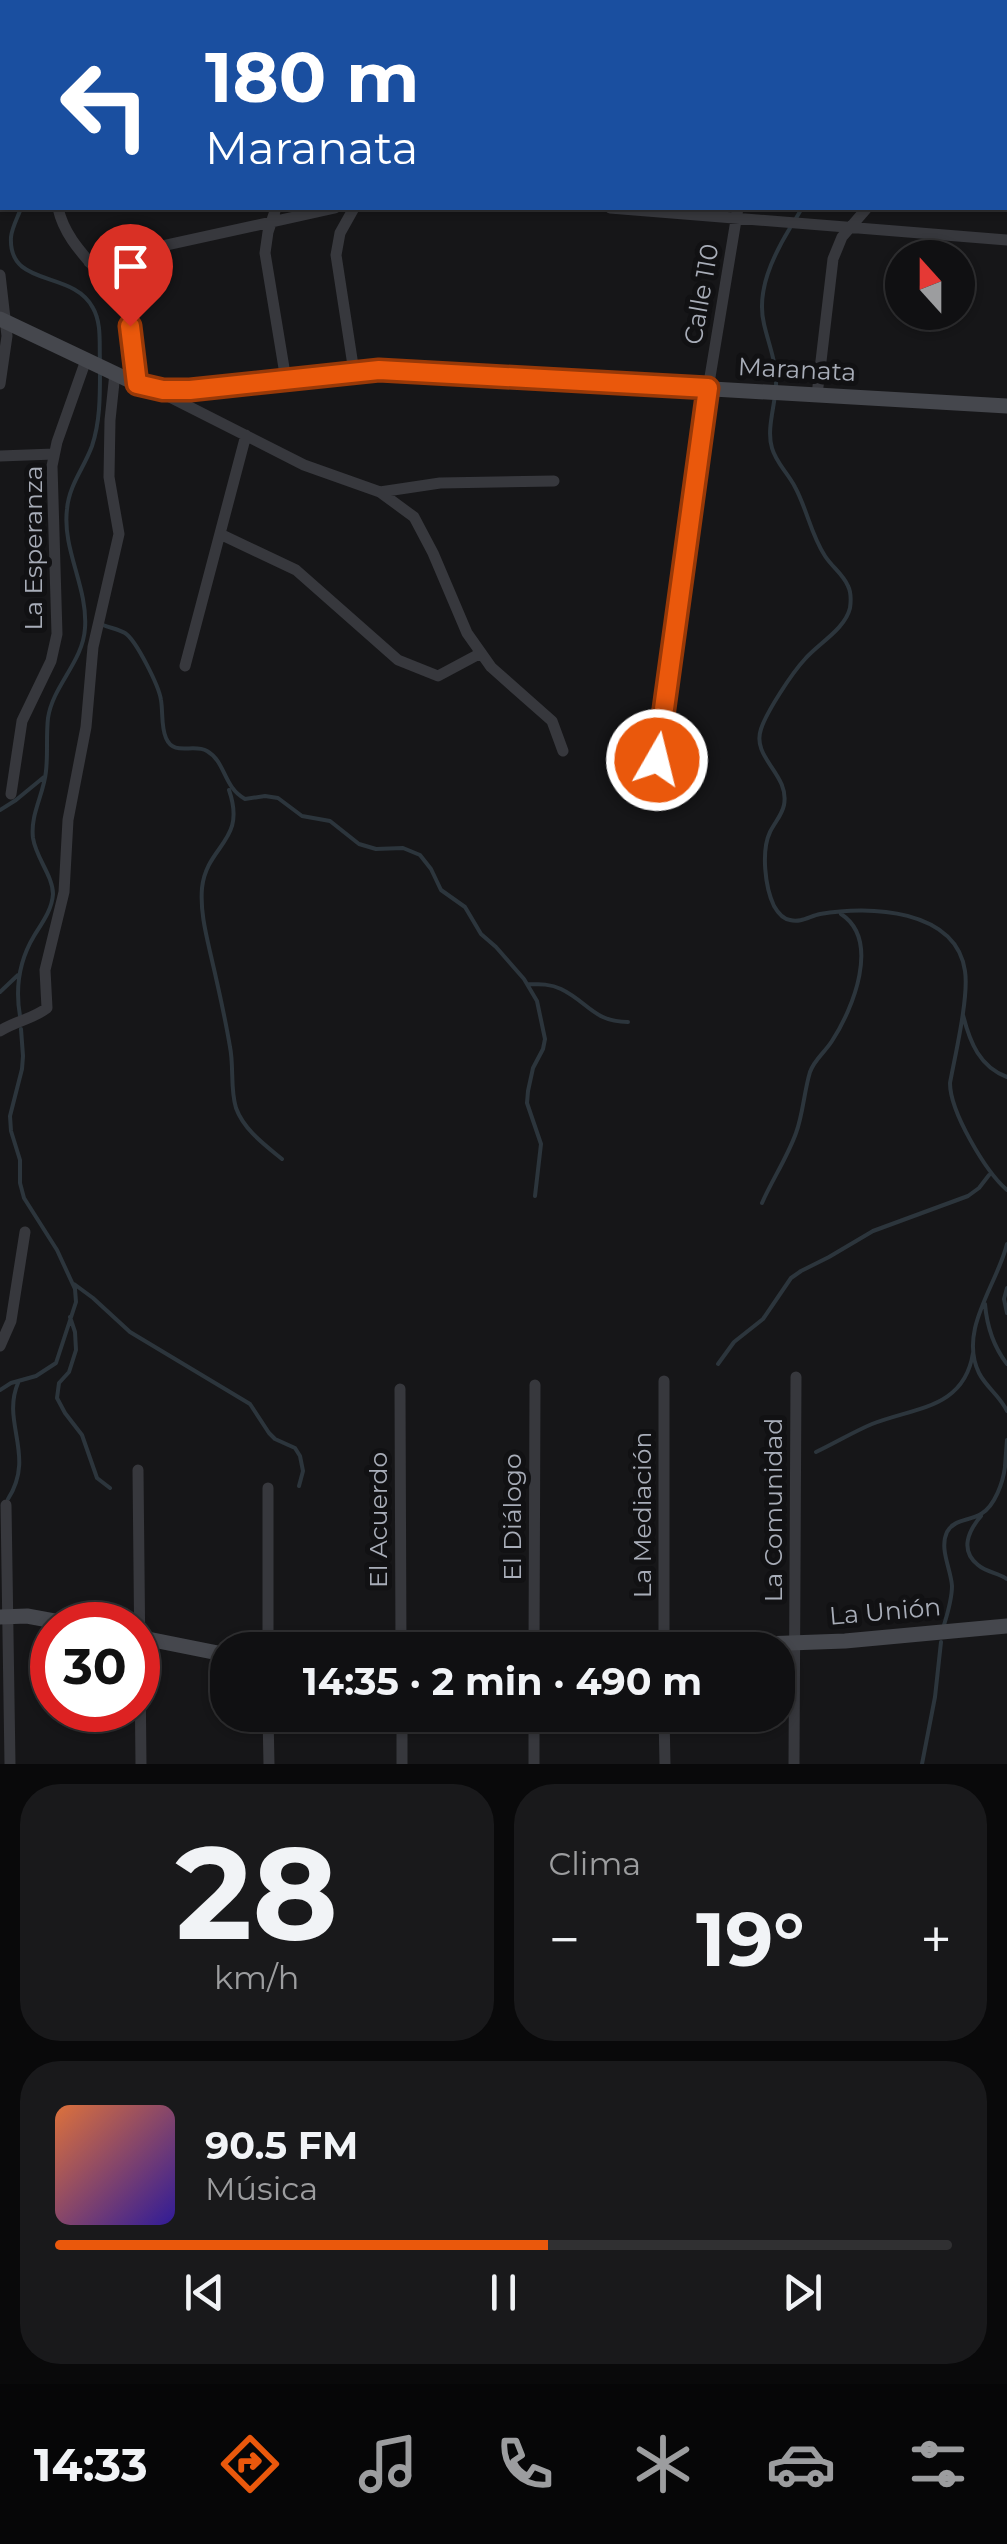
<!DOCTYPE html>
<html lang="es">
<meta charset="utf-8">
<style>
body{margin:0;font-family:Montserrat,sans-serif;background:#19191b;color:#f1f3f6;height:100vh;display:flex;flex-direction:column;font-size:38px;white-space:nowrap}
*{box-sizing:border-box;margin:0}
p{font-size:32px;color:#9c9d9f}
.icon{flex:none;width:55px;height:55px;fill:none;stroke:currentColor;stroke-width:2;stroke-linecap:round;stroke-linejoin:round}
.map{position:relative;height:1764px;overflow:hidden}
.sheet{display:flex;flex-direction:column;gap:20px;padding:20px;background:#09090a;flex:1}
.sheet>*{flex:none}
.top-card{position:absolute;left:0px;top:0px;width:1008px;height:210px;box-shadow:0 2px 8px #0004,0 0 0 2px #303032;background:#1a4fa0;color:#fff;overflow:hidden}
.needle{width:65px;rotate:339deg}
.controls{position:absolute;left:885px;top:240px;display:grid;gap:20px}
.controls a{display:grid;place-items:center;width:90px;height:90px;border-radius:50%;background:#101012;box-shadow:0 2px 8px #0004,0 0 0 2px #303032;font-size:50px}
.speed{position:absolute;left:30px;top:1602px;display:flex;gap:20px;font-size:50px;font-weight:700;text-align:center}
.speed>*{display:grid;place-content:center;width:130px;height:130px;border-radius:50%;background:#101012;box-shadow:0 2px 8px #0004,0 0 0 2px #303032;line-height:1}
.speed .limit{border:15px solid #d22;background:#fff;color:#111}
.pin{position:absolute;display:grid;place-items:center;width:85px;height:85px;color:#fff;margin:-102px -42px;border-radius:50% 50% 50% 0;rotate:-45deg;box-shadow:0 0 10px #0007}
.pin .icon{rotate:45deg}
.me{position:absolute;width:110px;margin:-55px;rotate:8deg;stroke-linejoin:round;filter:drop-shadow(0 0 8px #0008)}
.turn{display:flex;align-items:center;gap:35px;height:210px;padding:0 40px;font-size:45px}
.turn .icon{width:130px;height:130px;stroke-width:2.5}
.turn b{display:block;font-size:70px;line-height:85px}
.big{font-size:75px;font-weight:700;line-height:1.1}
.sheet .tile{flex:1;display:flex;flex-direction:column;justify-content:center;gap:15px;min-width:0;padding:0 35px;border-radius:40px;background:#19191b}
.sheet .dial{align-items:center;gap:0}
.dial b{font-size:130px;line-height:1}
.song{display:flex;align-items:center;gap:30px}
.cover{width:120px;height:120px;border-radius:15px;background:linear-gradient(135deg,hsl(20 70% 55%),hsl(250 70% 35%))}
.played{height:10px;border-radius:5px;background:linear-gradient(90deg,#ea580c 55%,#303032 55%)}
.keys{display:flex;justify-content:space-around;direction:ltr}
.heat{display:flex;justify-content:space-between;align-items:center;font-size:55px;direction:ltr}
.sheet .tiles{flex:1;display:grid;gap:20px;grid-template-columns:1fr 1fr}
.tile:last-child{grid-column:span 2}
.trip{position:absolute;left:210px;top:1632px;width:585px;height:100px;border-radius:40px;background:#101012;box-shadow:0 2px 8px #0004,0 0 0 2px #303032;font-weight:700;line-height:100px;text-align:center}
.tab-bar{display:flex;height:160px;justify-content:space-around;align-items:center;background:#060607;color:#9c9d9f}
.tab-bar .icon{width:70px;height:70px}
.tab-bar .current{color:#ea580c}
.tab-bar b{font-size:45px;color:#f1f3f6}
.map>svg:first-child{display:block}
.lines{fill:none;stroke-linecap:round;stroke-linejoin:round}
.stream{stroke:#2c353c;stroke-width:4}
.street{stroke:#37383d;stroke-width:11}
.secondary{stroke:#45474d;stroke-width:15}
.route-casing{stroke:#983908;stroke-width:25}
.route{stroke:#ea580c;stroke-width:18}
.labels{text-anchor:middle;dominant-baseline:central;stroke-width:10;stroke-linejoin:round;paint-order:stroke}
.street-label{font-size:25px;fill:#a8adb8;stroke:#111113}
</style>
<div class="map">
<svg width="1007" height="1764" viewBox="0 0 1007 1764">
<rect width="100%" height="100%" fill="#161618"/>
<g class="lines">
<path class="stream" d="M 959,0 L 960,2
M 0,56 L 2,63
M 0,109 L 2,101
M 0,122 L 2,130
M 21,208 C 18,217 12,227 11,237 C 8,289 73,269 93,308 C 102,324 99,344 100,362
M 795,220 L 802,208
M 776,386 C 777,363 769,346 764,324 C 756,291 773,256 790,228
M 775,395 C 773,412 767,432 772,448 C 776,463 788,473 795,487 C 807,509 811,535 825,556 C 832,567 843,574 848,586 C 851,592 851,601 850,608 C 845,629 819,643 805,659 C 792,673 767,711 761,729 C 751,758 790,774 784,805 C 782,815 775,822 770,832 C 761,851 765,887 774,906 C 778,913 783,919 790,920 C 801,923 810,916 820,914 C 869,905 956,909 965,971 C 969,997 955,1056 950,1083 C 950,1112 986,1172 1007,1190
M 103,625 C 110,628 118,629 125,633 C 136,640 159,686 161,700 C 163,712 161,727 166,738 C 174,757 193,743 207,751 C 226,762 223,787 245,799 L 265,796 L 278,798 L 302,816 L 330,821 L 359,844 L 376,849 L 403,848 L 420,855 L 431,869 L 441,890 L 465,907 L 481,934 L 496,947 L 524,979 L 537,1001 L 545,1039 L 543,1049 L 533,1068 L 528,1091 L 527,1103 L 541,1144 L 535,1196
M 229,790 C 247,842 207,844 202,888 C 200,911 206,934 211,956 C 218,986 225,1017 230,1047 C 234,1066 230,1089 236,1108 C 244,1130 265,1145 282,1159
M 0,810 L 16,800 L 44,777
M 528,984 C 540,984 551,984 561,989 C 588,1002 594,1022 628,1022
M 0,992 L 18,975
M 963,1015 C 970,1043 980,1067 1007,1077
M 20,1016 C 15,987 19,961 34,936 C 42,923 52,910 53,894 C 53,876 36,858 33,838 C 30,814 44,794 46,771 C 48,754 46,736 48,718 C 53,685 83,662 85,628 C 88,587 62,550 67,509 C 69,485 84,468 92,446 C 100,422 100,397 100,371
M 762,1203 C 772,1180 787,1158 796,1133 C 803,1114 804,1092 810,1072 C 814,1060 825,1052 832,1041 C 853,1009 881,940 841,914
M 1007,1244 C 997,1285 958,1330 979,1373 C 986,1387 1000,1396 1007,1411
M 74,1284 L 93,1298 L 130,1332 L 250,1404 L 269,1433 L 275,1439 L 295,1448 L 300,1456 L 303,1471 L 299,1486
M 1007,1288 L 1004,1299 L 1007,1313
M 985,1304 C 987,1327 993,1346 1007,1364
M 70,1317 L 75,1332 L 76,1350 L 69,1372 L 59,1383 L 57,1398 L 65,1413 L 82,1435 L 97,1478 L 110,1488
M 718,1364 L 734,1342 L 763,1319 L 791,1278 L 801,1271 L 829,1257 L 873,1231 L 968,1196 L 979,1188 L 989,1175
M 0,1390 L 11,1383 L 36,1376 L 56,1363 L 76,1302 L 75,1289 L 57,1250 L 24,1198 L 20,1183 L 20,1160 L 11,1131 L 10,1116 L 22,1069 L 23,1056 L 21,1029
M 816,1452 C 835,1443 853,1432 872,1424 C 915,1407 964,1409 973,1353
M 1005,1466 L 1007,1440
M 8,1499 C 36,1455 1,1423 18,1383
M 981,1516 C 969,1530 959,1550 978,1565 C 986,1572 998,1573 1007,1579
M 944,1625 C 948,1612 952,1599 952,1586 C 951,1569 939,1549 947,1532 C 954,1519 969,1521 981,1514 C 995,1506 1003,1482 1005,1467
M 922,1764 L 935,1697 L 941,1642"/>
<path class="street" d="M 23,0 L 23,2
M 325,0 L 326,2
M 396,0 L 396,2
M 701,0 L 702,2
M 940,0 L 941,2
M 568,2 L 578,0
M 1005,24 L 1007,11
M 1005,33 L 1007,34
M 58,208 C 67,249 104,270 123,306 C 135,329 134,358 137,384
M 276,208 L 268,232 L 265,253 L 286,380
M 354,208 L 340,233 L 336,255 L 354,372
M 610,208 L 1007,240
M 89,262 L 335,208
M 0,275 L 7,336 L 0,384
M 158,391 L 304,465 L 380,492 L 414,517 L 433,553 L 467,633 L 491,667 L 552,721 L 563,751
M 817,395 L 833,259 L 842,237 L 867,208
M 0,456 L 54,454
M 380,492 L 440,483 L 554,481
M 220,534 L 296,570 L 398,660 L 438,676 L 481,653
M 185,666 L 246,435
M 657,760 L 708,389 L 738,208
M 11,794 L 22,721 L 51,661 L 57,634 L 52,466 L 57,442 L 86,360
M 0,1031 C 15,1021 33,1019 47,1008 L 45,970 L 64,892 L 68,820 L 86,727 L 93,647 L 119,534 L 109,477 L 110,420 L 115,373
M 0,1346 L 11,1321 L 25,1232
M 664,1381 L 664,1650
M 400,1389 L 401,1650
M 138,1470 L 141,1764
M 268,1488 L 268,1650
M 6,1505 L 10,1764
M 534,1650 L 535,1385
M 268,1715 L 269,1764
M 402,1715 L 402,1764
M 664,1715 L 665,1764
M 534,1764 L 534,1715
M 794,1764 L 796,1377"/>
<path class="secondary" d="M 0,319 L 137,384 L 163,390 L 190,390 L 367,371 L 403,371 L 1007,406
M 0,1617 L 27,1616 L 76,1625
M 138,1637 L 228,1655
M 588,1650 L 845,1641 L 1007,1626"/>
</g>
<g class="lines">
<defs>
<path id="route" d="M 130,326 L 137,384 L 163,390 L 190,390 L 379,370 L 708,388 L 657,760"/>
</defs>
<use href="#route" class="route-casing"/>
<use href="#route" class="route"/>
</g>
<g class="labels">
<g class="street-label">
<text transform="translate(701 294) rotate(-80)">Calle 110</text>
<text transform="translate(797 369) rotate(3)">Maranata</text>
<text transform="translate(33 548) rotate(-90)">La Esperanza</text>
<text transform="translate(773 1510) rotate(-90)">La Comunidad</text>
<text transform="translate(642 1515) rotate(-90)">La Mediación</text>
<text transform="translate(512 1517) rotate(-90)">El Diálogo</text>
<text transform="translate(378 1520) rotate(-90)">El Acuerdo</text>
<text transform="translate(885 1611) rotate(-5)">La Unión</text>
</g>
</g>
</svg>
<div class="controls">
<a><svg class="needle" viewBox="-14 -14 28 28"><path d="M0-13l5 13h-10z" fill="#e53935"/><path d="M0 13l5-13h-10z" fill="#9c9d9f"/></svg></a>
</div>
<div class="speed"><div class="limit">30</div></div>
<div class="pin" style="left:130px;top:326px;background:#d93025"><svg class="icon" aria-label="arrive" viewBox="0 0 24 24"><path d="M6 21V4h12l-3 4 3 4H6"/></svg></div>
<svg class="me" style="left:657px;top:760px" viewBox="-20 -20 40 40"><circle r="17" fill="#ea580c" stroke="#fff" stroke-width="3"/><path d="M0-11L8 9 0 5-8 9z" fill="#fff"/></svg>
<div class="trip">14:35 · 2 min · 490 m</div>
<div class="top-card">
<div class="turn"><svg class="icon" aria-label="left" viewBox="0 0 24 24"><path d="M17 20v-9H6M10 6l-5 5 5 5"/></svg><div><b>180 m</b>Maranata</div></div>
</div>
</div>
<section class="sheet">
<div class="tiles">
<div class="tile dial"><b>28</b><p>km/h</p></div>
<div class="tile"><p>Clima</p>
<div class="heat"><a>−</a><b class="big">19°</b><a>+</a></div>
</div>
<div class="tile">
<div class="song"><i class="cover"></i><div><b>90.5 FM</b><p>Música</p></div></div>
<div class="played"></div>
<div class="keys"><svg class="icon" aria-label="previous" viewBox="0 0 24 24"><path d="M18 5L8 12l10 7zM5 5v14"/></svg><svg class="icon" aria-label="pause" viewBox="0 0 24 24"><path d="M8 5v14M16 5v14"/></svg><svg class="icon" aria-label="next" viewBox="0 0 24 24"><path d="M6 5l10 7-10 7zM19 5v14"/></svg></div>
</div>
</div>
</section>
<nav class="tab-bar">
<b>14:33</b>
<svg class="icon current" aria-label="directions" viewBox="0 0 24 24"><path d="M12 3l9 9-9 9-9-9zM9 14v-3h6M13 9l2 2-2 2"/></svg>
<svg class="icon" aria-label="music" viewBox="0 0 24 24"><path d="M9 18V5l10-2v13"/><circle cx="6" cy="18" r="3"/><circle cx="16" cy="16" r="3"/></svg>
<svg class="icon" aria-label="phone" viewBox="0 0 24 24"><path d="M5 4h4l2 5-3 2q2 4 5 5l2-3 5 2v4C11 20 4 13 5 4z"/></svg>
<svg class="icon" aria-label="climate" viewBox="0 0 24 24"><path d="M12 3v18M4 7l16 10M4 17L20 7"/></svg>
<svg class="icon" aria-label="car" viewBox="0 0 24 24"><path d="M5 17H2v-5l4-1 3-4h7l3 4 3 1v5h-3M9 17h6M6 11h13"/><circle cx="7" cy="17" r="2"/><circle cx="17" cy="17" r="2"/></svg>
<svg class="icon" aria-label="filters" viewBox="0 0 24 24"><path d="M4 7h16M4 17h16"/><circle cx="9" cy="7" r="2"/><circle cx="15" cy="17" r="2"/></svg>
</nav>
